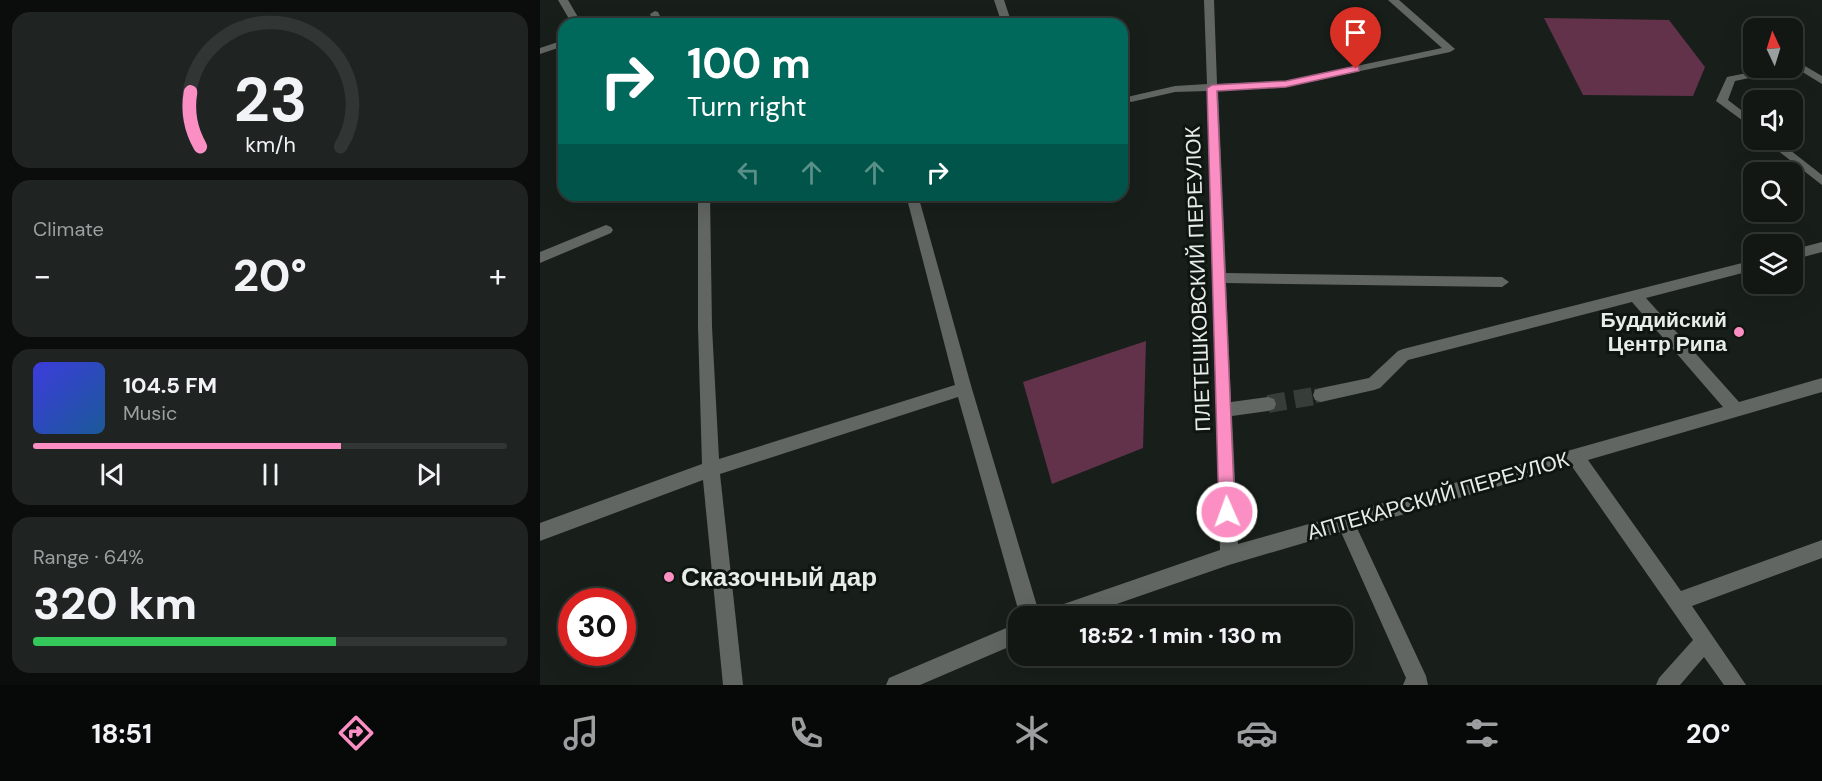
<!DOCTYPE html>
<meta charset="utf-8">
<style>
body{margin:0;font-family:"DM Sans",sans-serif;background:#1f2422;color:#f1f3f6;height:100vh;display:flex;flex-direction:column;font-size:22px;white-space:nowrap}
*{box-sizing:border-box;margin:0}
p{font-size:20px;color:#9c9fa0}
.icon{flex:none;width:33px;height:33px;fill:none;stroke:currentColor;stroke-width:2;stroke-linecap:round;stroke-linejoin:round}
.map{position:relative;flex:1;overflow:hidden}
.panel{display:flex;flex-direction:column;gap:12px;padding:12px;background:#0a0d0b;width:540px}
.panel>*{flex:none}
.guide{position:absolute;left:18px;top:18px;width:570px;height:183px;border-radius:18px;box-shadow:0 6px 24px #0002,0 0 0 2px #313634;background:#00695c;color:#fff;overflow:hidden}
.needle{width:39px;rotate:356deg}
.buttons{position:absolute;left:1203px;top:18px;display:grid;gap:12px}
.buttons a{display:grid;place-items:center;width:60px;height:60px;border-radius:12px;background:#121714;box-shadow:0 6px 24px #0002,0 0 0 2px #313634;font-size:30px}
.speed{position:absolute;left:18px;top:588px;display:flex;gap:12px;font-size:30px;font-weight:700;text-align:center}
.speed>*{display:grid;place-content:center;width:78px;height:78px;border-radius:50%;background:#121714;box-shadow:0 6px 24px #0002,0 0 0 2px #313634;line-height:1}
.speed .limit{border:9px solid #d22;background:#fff;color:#111}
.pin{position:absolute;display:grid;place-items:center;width:51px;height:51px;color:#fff;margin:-62px -26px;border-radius:50% 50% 50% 0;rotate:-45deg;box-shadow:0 0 6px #0007}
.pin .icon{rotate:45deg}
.me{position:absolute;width:66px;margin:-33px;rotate:358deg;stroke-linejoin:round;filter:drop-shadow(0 0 4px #0008)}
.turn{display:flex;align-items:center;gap:21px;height:126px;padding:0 30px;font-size:27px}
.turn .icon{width:78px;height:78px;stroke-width:2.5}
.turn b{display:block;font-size:42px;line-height:51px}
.lanes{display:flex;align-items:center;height:57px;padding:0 30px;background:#0003;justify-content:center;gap:30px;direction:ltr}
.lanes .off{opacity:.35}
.big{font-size:45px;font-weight:800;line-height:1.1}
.panel .card{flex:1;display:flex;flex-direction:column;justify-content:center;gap:9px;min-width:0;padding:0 21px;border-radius:18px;background:#1f2422}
.panel .dial{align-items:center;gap:0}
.dial svg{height:156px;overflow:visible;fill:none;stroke:#313634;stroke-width:7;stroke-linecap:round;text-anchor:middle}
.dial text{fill:#f1f3f6;stroke:none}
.song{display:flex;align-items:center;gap:18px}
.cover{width:72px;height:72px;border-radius:9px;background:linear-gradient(135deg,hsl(240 70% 55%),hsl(210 70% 35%))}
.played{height:6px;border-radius:3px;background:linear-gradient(90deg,#fb8fc4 65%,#313634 65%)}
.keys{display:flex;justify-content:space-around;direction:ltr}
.heat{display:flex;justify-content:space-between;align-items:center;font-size:33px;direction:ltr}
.charge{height:9px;border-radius:4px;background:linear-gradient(90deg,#34c759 64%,#313634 0)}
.trip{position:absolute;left:468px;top:606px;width:345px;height:60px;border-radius:18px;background:#121714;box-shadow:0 6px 24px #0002,0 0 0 2px #313634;font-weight:800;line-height:60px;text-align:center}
.menu{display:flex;height:96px;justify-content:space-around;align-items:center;background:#070908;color:#9c9fa0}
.menu .icon{width:42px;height:42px}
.menu .on{color:#fb8fc4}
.menu b{font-size:27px;color:#f1f3f6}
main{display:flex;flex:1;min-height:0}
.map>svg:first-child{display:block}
.green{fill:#62314a}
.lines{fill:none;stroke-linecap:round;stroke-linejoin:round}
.minor-tunnel-far1{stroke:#373e39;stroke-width:14;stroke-dasharray:14 7;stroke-linecap:butt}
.minor-tunnel{stroke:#373e39;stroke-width:18;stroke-dasharray:18 9;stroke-linecap:butt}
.minor{fill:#626663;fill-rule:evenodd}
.route{fill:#fb8fc4;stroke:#a35d7f;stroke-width:1.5}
.poi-dot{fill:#fb8fc4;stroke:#0f1611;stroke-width:2}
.labels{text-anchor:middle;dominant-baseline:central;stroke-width:6;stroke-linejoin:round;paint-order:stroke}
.street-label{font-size:21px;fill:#e8ece9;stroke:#0f1611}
.poi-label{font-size:21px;font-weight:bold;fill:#e8ece9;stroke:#0f1611;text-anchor:end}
.near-poi-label{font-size:26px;font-weight:bold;fill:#e8ece9;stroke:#0f1611;text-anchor:start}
</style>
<main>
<section class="panel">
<div class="card dial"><svg viewBox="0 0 100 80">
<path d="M14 69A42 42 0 1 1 86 69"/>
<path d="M14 69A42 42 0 0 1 9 41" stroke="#fb8fc4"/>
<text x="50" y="56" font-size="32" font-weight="700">23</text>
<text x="50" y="72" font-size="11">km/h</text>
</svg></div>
<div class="card"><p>Climate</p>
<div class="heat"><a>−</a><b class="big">20°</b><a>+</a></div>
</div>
<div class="card">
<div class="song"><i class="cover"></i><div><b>104.5 FM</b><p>Music</p></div></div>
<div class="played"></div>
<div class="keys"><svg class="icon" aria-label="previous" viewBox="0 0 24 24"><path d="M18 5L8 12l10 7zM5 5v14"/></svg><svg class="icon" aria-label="pause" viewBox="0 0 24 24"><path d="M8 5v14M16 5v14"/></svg><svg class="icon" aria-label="next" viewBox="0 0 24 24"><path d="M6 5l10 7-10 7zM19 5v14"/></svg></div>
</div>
<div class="card"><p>Range · 64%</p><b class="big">320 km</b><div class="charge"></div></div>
</section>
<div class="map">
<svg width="1282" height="685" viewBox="0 0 1282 685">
<rect width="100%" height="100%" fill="#181f1a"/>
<path class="green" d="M 1004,18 L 1129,20 L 1165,67 L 1153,96 L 1043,95 Z
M 606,341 L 603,448 L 512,484 L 483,382 Z"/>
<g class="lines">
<path class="minor-tunnel-far1" d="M 775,396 L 781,395"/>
<path class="minor-tunnel" d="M 728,404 L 781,395"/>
<path class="minor" d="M 18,0 L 28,0 L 42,24 L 32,24 Z
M 454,0 L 464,0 L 472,24 L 462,24 Z
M 664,0 L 674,0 L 677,84 L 745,81 L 902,48 L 848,0 L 859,0 L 915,49 L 910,52 L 745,87 L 678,90 L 686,273 L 962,277 L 969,282 L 962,287 L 686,283 L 691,402 L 728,397 L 734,399 L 736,404 L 734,409 L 728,411 L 692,416 L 698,544 L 1183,407 L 1092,302 L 868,360 L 840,388 L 834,390 L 781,402 L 775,400 L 773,395 L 775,390 L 781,388 L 829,378 L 858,351 L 863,349 L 1214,260 L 1214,270 L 1106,298 L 1199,402 L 1282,378 L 1282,392 L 1048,460 L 1141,591 L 1282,540 L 1282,558 L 1152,606 L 1206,685 L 1184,685 L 1164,657 L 1140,685 L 1116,685 L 1119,678 L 1153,640 L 1031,465 L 817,528 L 886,676 L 888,685 L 863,685 L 866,678 L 801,532 L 689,565 L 542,616 L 508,616 L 511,609 L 518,606 L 680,550 L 667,91 L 635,92 L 591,102 L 585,99 L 587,97 L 635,86 L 667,84 Z
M 115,11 L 118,12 L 124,24 L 114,24 L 110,14 Z
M 24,40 L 24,46 L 0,54 L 0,48 Z
M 1258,62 L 1282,76 L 1282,84 L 1256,68 L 1195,81 L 1188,100 L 1214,120 L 1214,129 L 1176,101 L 1187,77 L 1232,68 L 1252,68 L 1252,63 Z
M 1224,140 L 1237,140 L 1282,175 L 1282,185 Z
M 158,195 L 170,195 L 172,327 L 179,459 L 415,385 L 366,195 L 378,195 L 432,389 L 500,616 L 480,616 L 418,397 L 180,474 L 203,685 L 183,685 L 163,480 L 0,541 L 0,523 L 162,464 L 158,327 Z
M 66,225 L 71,227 L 73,230 L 71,233 L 0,263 L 0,252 Z
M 1282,242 L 1282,252 L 1252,260 L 1252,250 Z
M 478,623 L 478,643 L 380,685 L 346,685 L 349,678 Z"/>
</g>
<path class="route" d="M 816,66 L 819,67 L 819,71 L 746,87 L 677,91 L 695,512 L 693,517 L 687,519 L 681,517 L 679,512 L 667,88 L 672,85 L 746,81 Z"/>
<g class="poi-dot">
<circle cx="1199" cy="332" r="6"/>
<circle cx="129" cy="577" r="6"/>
</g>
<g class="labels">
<g class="street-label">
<text transform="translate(658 279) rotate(-92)">ПЛЕТЕШКОВСКИЙ ПЕРЕУЛОК</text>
<text transform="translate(898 496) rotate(-16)">АПТЕКАРСКИЙ ПЕРЕУЛОК</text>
</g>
<g class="poi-label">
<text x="1187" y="320">Буддийский<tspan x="1187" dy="24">Центр Рипа</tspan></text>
</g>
<g class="near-poi-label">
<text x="141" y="577">Сказочный дар</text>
</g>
</g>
</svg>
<div class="buttons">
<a><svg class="needle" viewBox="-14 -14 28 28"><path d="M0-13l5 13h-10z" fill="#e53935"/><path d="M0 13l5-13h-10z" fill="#9c9fa0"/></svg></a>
<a><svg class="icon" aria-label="sound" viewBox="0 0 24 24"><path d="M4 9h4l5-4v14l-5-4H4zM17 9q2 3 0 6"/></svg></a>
<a><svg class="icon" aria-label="search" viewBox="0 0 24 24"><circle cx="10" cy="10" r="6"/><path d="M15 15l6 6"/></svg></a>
<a><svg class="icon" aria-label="layers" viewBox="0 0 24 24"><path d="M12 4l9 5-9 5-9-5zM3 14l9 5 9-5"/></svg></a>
</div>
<div class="speed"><div class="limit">30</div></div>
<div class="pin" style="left:816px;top:69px;background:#d93025"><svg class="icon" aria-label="arrive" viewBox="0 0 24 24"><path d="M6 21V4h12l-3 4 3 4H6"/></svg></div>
<svg class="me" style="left:687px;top:512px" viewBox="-20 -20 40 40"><circle r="17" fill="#fb8fc4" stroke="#fff" stroke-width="3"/><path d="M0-11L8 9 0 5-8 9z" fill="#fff"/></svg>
<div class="trip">18:52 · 1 min · 130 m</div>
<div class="guide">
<div class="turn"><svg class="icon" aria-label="right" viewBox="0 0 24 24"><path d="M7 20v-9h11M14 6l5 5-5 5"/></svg><div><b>100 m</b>Turn right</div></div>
<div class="lanes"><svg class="icon off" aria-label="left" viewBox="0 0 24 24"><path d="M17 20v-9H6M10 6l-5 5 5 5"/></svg><svg class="icon off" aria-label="ahead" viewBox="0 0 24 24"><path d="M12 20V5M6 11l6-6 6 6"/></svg><svg class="icon off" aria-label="ahead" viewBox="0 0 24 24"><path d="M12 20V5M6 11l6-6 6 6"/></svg><svg class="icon" aria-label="right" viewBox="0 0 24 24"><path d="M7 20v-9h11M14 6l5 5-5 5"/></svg></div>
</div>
</div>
</main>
<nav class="menu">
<b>18:51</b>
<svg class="icon on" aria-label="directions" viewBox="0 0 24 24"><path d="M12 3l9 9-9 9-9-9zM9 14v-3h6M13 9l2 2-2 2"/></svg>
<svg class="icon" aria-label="music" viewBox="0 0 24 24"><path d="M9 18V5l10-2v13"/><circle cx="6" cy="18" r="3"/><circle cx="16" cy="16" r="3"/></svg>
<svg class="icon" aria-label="phone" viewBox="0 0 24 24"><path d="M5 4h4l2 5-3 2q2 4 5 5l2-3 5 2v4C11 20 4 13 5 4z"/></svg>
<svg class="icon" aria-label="climate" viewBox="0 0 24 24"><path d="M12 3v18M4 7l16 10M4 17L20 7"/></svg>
<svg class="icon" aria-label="car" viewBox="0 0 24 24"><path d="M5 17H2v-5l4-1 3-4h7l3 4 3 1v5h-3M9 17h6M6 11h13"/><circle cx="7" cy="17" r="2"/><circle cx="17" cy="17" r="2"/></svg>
<svg class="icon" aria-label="filters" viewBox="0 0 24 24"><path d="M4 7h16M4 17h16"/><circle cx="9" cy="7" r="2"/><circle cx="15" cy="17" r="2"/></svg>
<b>20°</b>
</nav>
